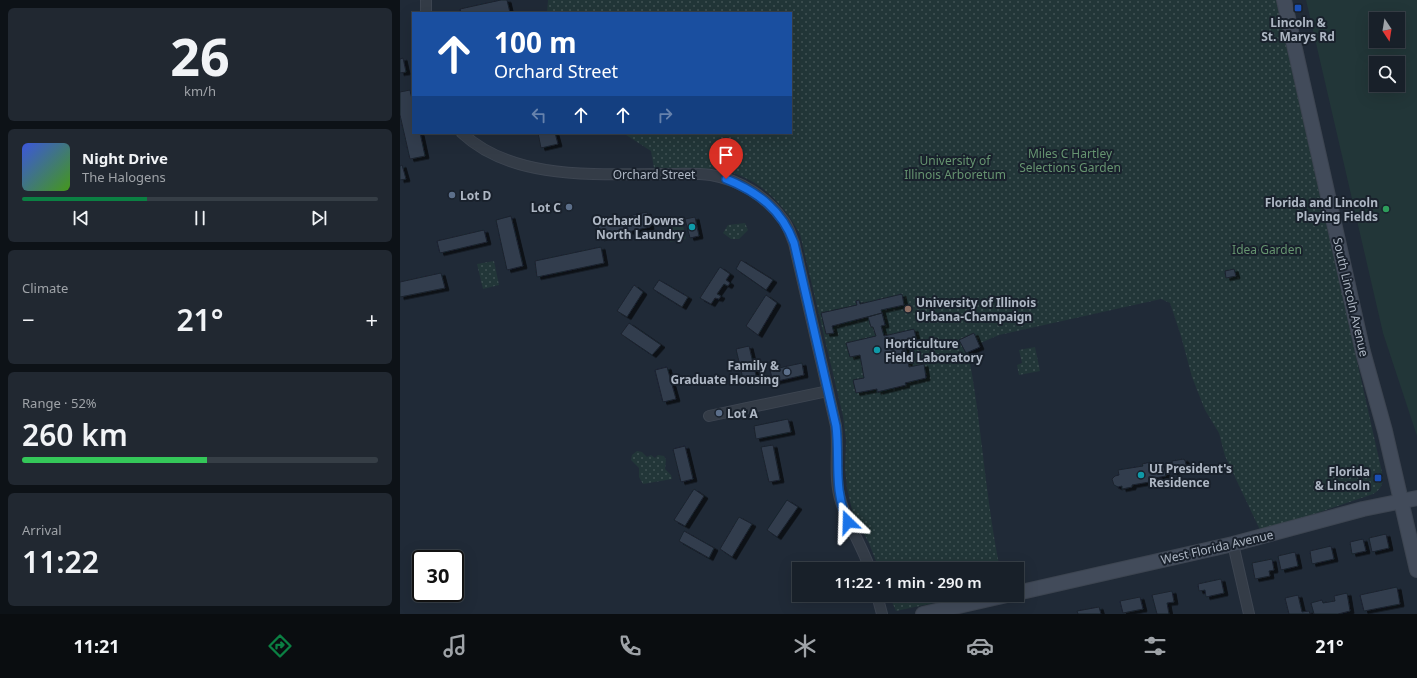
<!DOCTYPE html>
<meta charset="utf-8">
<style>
body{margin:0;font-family:"Noto Sans",sans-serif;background:#212831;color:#f1f3f6;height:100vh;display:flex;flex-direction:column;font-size:15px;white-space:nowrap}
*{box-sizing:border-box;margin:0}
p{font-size:13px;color:#9fa3a8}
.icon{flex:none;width:22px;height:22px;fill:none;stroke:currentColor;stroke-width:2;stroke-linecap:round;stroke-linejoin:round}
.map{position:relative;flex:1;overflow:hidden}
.drawer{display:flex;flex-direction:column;gap:8px;padding:8px;background:#0d1217;width:400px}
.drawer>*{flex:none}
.guide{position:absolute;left:12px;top:12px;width:380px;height:122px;border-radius:0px;box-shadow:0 4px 16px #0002,0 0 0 1px #363e46;background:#1a4fa0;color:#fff;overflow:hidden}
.needle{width:26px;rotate:168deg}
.fabs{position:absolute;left:969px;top:12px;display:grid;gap:8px}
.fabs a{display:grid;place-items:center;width:36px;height:36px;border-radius:0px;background:#182029;box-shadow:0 4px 16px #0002,0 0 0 1px #363e46;font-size:20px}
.speed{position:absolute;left:12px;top:550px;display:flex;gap:8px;font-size:20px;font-weight:700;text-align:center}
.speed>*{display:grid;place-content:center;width:52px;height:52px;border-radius:50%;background:#182029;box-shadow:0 4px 16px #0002,0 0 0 1px #363e46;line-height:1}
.speed .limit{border:2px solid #111;border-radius:6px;background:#fff;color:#111}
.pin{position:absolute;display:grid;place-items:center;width:34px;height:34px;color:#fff;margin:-41px -17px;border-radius:50% 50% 50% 0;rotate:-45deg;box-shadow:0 0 4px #0007}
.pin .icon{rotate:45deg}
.me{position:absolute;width:44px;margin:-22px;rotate:338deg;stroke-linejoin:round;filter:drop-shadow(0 0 3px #0008)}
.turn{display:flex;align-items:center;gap:14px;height:84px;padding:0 16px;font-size:18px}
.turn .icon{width:52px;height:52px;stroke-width:2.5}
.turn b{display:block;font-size:28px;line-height:34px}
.lanes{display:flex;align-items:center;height:38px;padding:0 16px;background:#0003;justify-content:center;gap:20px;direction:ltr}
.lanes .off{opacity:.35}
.big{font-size:30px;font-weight:600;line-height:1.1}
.drawer .card{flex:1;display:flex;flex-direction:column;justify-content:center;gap:6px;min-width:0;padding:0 14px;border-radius:6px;background:#212831}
.drawer .dial{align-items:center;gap:0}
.dial b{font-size:52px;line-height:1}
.song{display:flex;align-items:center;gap:12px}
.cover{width:48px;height:48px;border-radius:6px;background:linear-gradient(135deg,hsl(230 70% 55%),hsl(100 70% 35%))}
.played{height:4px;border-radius:2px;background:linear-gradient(90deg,#0b8043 35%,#363e46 35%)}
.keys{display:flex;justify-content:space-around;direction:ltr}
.heat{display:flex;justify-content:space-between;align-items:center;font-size:22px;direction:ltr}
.charge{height:6px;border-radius:3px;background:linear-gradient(90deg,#34c759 52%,#363e46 0)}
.trip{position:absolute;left:392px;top:562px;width:232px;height:40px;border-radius:0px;background:#182029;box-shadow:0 4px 16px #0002,0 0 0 1px #363e46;font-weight:600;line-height:40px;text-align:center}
.dock{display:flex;height:64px;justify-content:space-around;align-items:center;background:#0a0d10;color:#9fa3a8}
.dock .icon{width:28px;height:28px}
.dock .active{color:#0b8043}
.dock b{font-size:18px;color:#f1f3f6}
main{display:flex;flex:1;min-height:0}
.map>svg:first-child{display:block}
.park{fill:url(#park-dots)}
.pitch{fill:#223638;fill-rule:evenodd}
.building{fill:#323e4e;stroke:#1b232e;filter:url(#shadow)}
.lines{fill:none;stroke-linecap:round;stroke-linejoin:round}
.street-casing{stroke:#3d4551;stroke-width:12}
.secondary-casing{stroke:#3d4551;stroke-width:16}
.street{stroke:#343c47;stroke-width:10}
.secondary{stroke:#424b5a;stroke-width:14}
.route-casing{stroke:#114b97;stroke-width:10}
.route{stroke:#1a73e8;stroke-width:7}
.transit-dot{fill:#1a4fb4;stroke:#19212c;stroke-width:1.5}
.service-dot{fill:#5c6f8a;stroke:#19212c;stroke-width:1.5}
.leisure-dot{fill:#2e9e5b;stroke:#19212c;stroke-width:1.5}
.culture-dot{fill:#0f9aa8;stroke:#19212c;stroke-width:1.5}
.education-dot{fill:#8d6e63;stroke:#19212c;stroke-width:1.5}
.labels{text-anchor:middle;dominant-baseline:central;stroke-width:4;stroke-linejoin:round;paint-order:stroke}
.poi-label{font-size:12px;font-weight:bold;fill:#aeb7c4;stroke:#19212c;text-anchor:start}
.park-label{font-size:12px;fill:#669470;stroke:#19212c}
.street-label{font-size:12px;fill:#aeb7c4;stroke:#19212c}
</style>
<main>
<section class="drawer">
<div class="card dial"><b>26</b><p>km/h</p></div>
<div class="card">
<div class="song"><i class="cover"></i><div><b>Night Drive</b><p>The Halogens</p></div></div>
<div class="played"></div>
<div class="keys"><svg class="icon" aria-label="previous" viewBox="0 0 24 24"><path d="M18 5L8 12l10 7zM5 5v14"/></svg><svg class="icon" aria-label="pause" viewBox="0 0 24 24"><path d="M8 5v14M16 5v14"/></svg><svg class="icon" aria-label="next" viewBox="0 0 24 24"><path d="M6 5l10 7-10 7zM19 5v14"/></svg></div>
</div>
<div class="card"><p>Climate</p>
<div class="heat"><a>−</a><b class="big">21°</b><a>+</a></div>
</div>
<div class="card"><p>Range · 52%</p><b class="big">260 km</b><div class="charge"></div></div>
<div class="card"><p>Arrival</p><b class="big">11:22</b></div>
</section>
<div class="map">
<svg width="1017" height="614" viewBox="0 0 1017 614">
<defs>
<pattern id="park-dots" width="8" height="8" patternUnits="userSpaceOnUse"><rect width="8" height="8" fill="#223638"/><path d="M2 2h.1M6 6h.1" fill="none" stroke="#405153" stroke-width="1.8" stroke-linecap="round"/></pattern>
<filter id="shadow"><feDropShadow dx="4" dy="2.5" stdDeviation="0" flood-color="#0009"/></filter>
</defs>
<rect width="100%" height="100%" fill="#202a37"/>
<path class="park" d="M 148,0 L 876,0 L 983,477 C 983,485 980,490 973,494 L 861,532 L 825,456 L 819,433 L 805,410 L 792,377 L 781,336 L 770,303 L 761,299 L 599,335 L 578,344 L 573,333 L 560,340 L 565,353 L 568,352 C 582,424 585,497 600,569 L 479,569 L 469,543 L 453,514 L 447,488 L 445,468 L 446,440 L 443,416 L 400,234 C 382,202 359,178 322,170 C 315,168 307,169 300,169 C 285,168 269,168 254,168 L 251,151 L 223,133 L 391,133 L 391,13 L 147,13 Z
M 345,223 L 348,230 L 339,239 L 331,239 L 323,233 L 328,225 Z
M 94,261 L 99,285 L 83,289 L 77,264 Z
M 635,347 L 640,371 L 619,375 L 617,365 L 622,363 L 619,350 Z
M 237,451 L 242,452 L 247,457 L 251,455 L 255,458 L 258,455 L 264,456 L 266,460 L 265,469 L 271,475 L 272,479 L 243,484 L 239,477 L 239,468 L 231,460 L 232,455 Z
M 489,595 L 572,595 L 496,611 Z"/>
<path class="pitch" d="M 906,0 L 1017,0 L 1017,436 L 983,333 ZM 976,19 L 998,19 L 998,41 L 976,41 ZM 976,63 L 998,63 L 998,85 L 976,85 Z
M 282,220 L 286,239 L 270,242 L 266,223 Z"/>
<path class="building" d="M 101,0 L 107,0 L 110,13 L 61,13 L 60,9 Z
M 3,58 L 6,72 L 0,73 L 0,59 Z
M 10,90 L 13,104 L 13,133 L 20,133 L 25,156 L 10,159 L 0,115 L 0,92 Z
M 138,133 L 155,133 L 158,144 L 141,148 Z
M 2,165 L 6,179 L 0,180 L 0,166 Z
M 247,212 L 250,227 L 200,238 L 198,223 Z
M 111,216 L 123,266 L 107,270 L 96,220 Z
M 295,217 L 299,236 L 290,238 L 285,219 Z
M 84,230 L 87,242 L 40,253 L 37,241 Z
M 868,245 L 869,251 L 863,252 L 862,247 Z
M 201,247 L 204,263 L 137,277 L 135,261 Z
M 341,260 L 373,280 L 366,290 L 336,269 Z
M 320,267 L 330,274 L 326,280 L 330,283 L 328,286 L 324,284 L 317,294 L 321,296 L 319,299 L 315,298 L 311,304 L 300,298 Z
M 834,269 L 836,276 L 826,278 L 825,271 Z
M 41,273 L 45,288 L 0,297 L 0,282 Z
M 259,280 L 288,297 L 282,307 L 253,289 Z
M 234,285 L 243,292 L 227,317 L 217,311 Z
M 502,294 L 504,305 L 481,310 L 482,313 L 432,326 L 434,333 L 426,334 L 421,313 L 457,305 L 456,301 L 459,300 L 460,304 Z
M 366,295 L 377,303 L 358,335 L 346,326 Z
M 482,313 L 485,325 L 481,326 L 484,336 L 514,329 L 517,342 L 505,345 L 509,367 L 524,364 L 526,378 L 505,383 L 506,385 L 477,392 L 477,389 L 456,393 L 453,380 L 464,378 L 460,355 L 450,357 L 446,343 L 476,336 L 473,327 L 471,327 L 468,317 Z
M 229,323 L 261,345 L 252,355 L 221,334 Z
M 574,333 L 580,347 L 566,353 L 559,340 Z
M 349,346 L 357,380 L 344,383 L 336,349 Z
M 402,363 L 404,375 L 373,382 L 370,370 Z
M 267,367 L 276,399 L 263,402 L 255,370 Z
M 388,419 L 391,432 L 356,439 L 354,426 Z
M 373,445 L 380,480 L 369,482 L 361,447 Z
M 285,446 L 293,479 L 281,482 L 273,449 Z
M 784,459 L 784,460 L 785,460 L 787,469 L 773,472 L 772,461 Z
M 751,462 L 752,467 L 763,464 L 766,476 L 755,478 L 755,481 L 732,485 L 732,487 L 722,489 L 722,486 L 718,487 L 714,485 L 712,479 L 715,476 L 719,475 L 718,470 L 743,466 L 742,464 Z
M 294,489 L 304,496 L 285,526 L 274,520 Z
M 387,500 L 398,507 L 377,537 L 367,530 Z
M 339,517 L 352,524 L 332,557 L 320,549 Z
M 284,531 L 314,548 L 309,558 L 279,541 Z
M 986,534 L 989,548 L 972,552 L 969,538 Z
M 963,539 L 966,551 L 952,554 L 950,542 Z
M 931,546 L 934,559 L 912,564 L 910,551 Z
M 895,552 L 898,566 L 881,570 L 878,556 Z
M 872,559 L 874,570 L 869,571 L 870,576 L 855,579 L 852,563 Z
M 821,579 L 824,593 L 806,597 L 805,590 L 799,591 L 798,584 Z
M 997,587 L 1000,604 L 964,611 L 960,595 Z
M 772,591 L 774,602 L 767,603 L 769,614 L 757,614 L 752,595 Z
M 947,593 L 950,611 L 938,614 L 914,614 L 911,603 L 922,600 L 923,603 L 935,601 L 934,596 Z
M 898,595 L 902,612 L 909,611 L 910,614 L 889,614 L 885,598 Z
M 740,597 L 743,609 L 723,613 L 720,601 Z
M 699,607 L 701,614 L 678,614 L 677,611 Z"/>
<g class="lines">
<defs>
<path id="street" d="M 26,0 L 26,13
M 62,133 C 113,181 198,174 263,174 C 279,174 296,173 311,175 C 340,180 367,197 384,221 C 389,228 391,236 394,243 L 436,426 C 439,451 433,477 441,502 C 448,525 462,546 470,569
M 309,416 L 428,391
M 833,544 L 849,614
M 477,595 L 482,614"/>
<path id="secondary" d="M 884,0 L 963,352 L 985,431 L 1017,570
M 617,593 L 833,544 L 963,509 L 1017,498
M 523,614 L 607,595"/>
</defs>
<use href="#street" class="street-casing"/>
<use href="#secondary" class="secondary-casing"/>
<use href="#street" class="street"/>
<use href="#secondary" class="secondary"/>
</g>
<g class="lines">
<defs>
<path id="route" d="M 326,179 C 358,192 382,210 394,243 L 436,426 C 440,458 433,491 448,522"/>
</defs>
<use href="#route" class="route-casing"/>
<use href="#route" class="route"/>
</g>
<g class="transit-dot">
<rect x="894" y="4" width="8" height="8" rx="2"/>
<rect x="974" y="474" width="8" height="8" rx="2"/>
</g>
<g class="service-dot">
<circle cx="52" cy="195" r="4"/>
<circle cx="169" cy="207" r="4"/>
<circle cx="387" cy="372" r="4"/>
<circle cx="319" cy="413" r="4"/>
</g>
<circle class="leisure-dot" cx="986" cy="209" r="4"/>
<g class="culture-dot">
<circle cx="292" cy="227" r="4"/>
<circle cx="477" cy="350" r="4"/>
<circle cx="741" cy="475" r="4"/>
</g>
<circle class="education-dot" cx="508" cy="309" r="4"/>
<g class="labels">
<g class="poi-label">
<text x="898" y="22" text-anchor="middle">Lincoln &amp;<tspan x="898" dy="14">St. Marys Rd</tspan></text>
<text x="60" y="195">Lot D</text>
<text x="978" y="202" text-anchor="end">Florida and Lincoln<tspan x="978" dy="14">Playing Fields</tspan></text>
<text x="161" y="207" text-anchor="end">Lot C</text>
<text x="284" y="220" text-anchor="end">Orchard Downs<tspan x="284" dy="14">North Laundry</tspan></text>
<text x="516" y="302">University of Illinois<tspan x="516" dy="14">Urbana-Champaign</tspan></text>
<text x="485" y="343">Horticulture<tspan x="485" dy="14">Field Laboratory</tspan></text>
<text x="379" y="365" text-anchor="end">Family &amp;<tspan x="379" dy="14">Graduate Housing</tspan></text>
<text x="327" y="413">Lot A</text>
<text x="749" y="468">UI President's<tspan x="749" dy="14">Residence</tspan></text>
<text x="970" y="471" text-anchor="end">Florida<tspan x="970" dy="14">&amp; Lincoln</tspan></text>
</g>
<g class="park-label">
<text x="670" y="153">Miles C Hartley<tspan x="670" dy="14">Selections Garden</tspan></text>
<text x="555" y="160">University of<tspan x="555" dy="14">Illinois Arboretum</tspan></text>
<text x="867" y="249">Idea Garden</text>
</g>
<g class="street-label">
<text x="254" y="174">Orchard Street</text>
<text transform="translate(951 297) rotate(77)">South Lincoln Avenue</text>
<text transform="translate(817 547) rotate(-13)">West Florida Avenue</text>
</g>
</g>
</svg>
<div class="fabs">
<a><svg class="needle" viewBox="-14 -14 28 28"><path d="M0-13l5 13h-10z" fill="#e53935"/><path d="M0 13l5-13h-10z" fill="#9fa3a8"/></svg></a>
<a><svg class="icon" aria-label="search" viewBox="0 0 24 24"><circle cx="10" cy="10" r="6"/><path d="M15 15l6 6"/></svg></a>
</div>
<div class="speed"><div class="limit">30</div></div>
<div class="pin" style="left:326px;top:179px;background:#d93025"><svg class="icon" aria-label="arrive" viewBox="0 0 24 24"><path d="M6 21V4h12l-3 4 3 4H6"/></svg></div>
<svg class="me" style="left:448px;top:522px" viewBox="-20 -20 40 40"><path d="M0-17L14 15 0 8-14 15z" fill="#1a73e8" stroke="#fff" stroke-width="4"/></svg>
<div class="trip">11:22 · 1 min · 290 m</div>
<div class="guide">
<div class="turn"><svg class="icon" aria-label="ahead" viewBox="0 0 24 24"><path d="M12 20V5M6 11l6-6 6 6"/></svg><div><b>100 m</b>Orchard Street</div></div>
<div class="lanes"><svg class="icon off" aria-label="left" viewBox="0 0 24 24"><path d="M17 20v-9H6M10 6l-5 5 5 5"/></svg><svg class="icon" aria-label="ahead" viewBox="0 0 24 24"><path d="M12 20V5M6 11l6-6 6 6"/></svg><svg class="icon" aria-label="ahead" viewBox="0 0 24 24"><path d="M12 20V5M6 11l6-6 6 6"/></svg><svg class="icon off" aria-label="right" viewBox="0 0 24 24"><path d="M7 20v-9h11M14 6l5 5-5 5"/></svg></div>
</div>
</div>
</main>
<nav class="dock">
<b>11:21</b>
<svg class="icon active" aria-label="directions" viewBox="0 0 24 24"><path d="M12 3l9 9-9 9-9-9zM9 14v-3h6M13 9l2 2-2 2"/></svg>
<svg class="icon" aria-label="music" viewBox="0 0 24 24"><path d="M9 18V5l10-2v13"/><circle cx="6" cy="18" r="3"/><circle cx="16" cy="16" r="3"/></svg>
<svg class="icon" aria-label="phone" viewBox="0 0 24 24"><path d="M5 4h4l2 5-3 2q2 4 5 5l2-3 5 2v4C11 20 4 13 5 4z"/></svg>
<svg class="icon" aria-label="climate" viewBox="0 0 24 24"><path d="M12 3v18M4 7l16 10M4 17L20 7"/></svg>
<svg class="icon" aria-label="car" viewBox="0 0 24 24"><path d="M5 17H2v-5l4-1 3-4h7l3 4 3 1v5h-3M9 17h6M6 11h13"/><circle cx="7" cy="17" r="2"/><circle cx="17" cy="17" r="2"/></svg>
<svg class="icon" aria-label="filters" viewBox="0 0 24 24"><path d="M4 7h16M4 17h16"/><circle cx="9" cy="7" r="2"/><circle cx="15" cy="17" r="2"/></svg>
<b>21°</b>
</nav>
